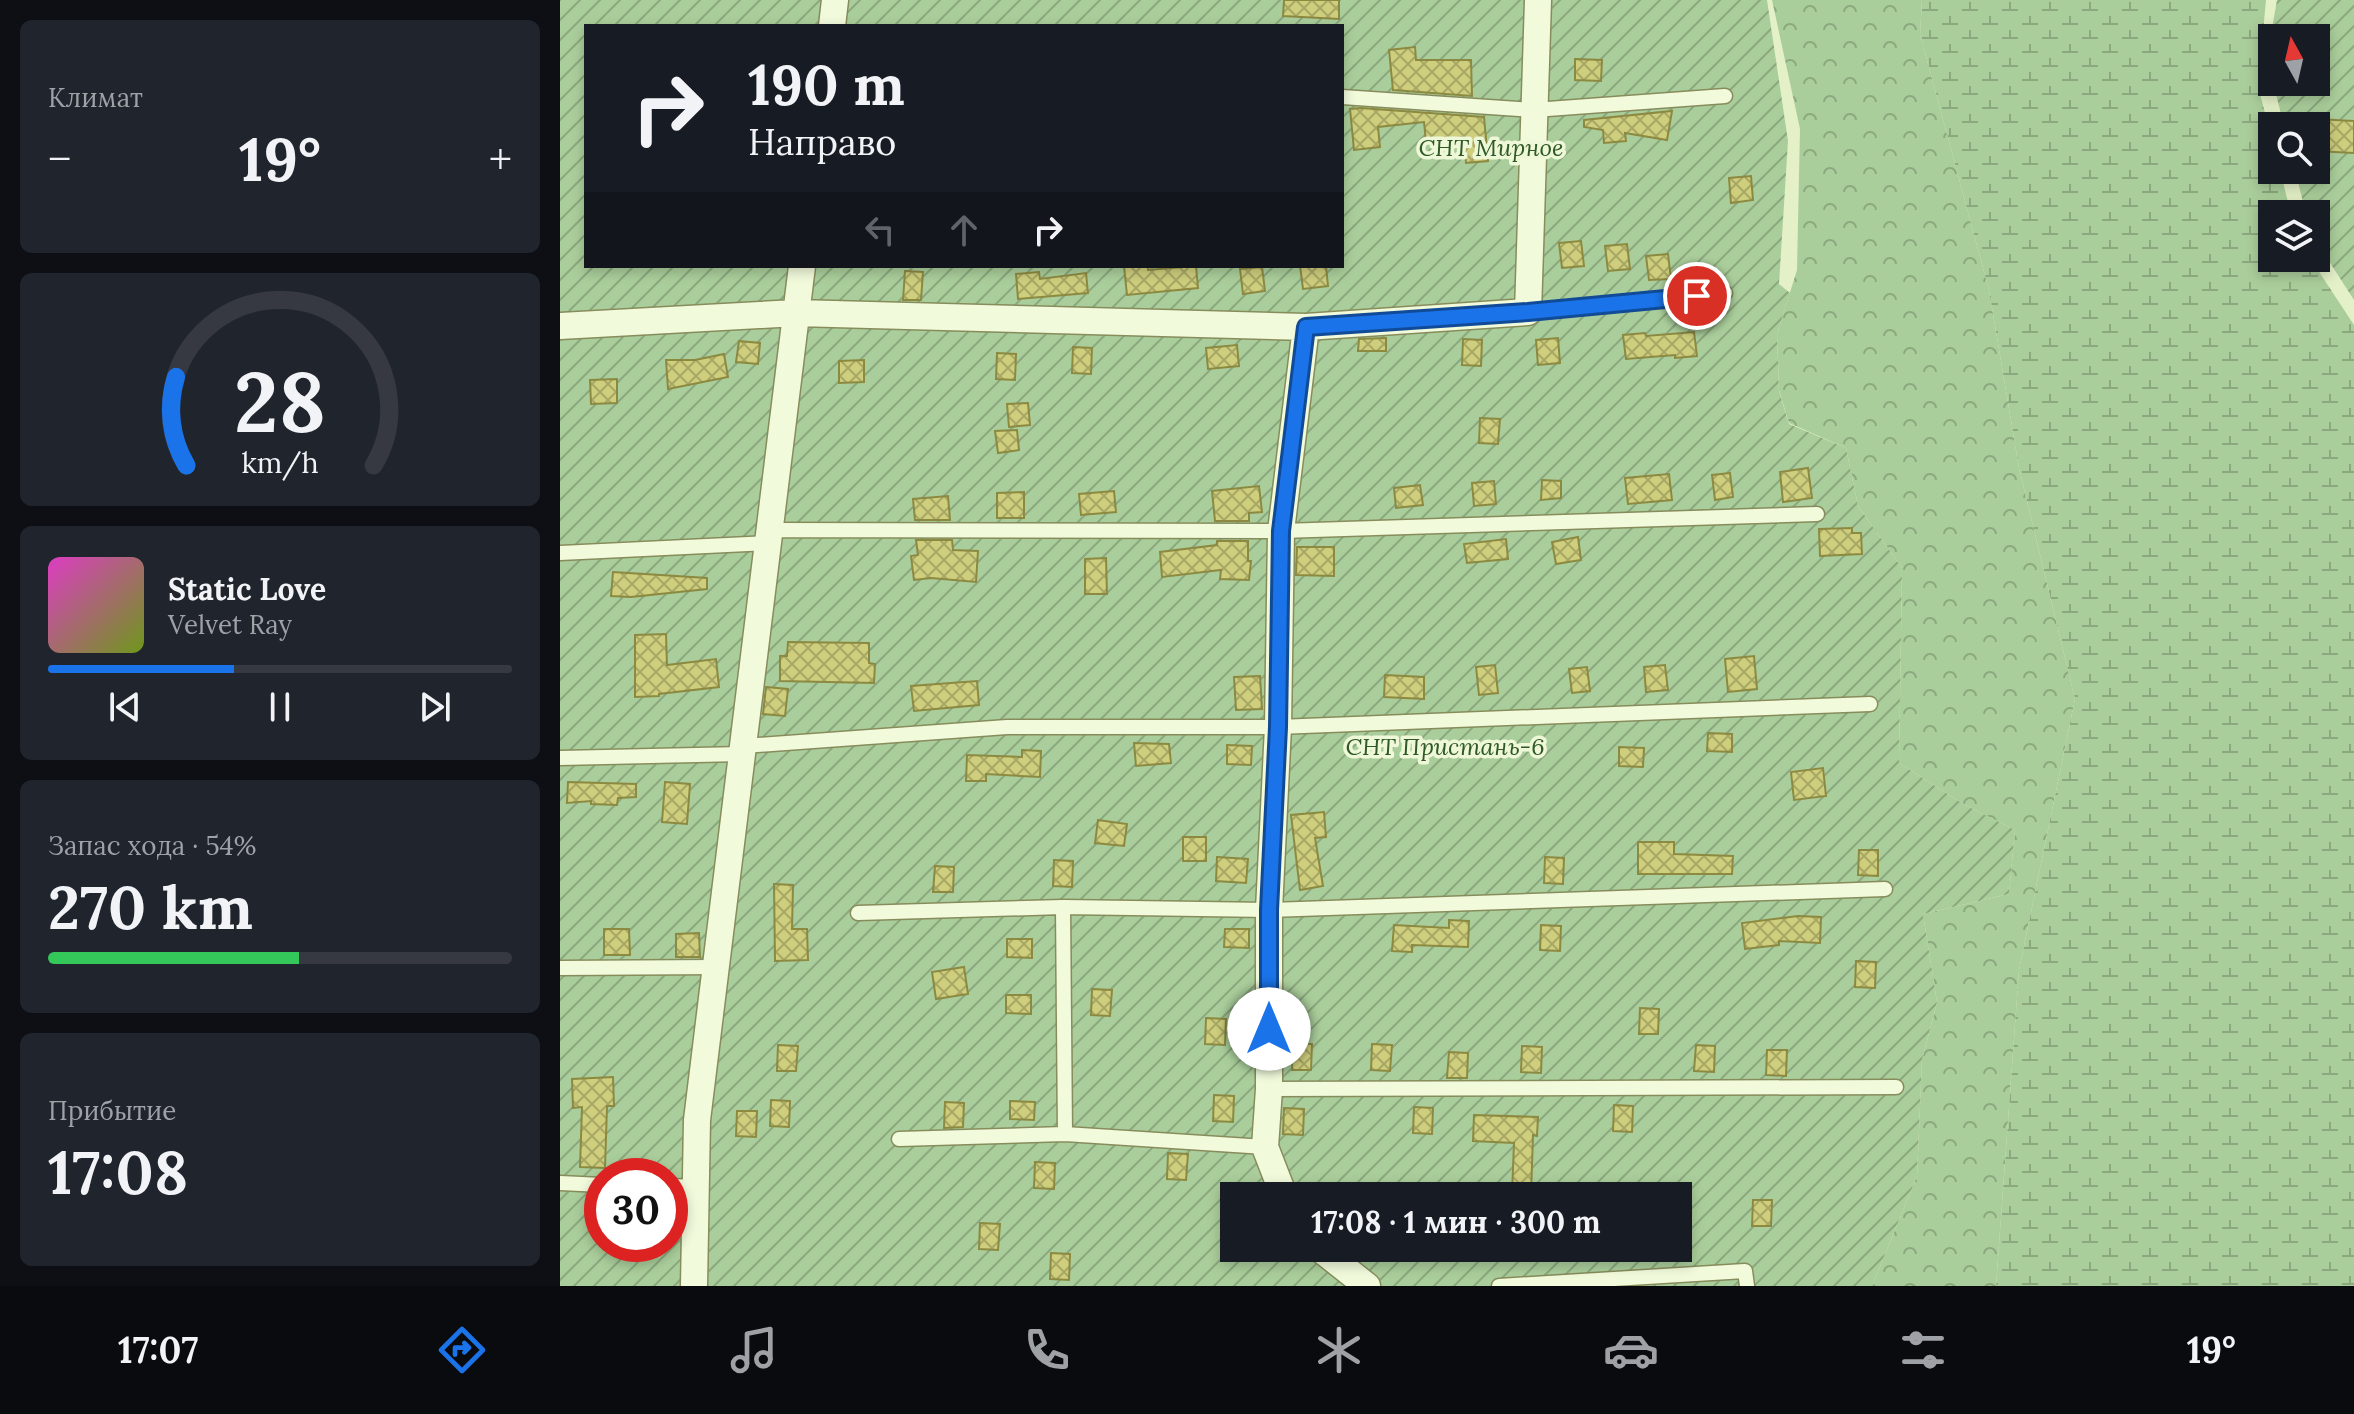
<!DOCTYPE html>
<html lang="ru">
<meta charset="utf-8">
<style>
body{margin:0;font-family:Lora,serif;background:#20242c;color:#f1f3f6;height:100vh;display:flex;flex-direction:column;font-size:30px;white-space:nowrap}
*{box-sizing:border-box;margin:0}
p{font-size:26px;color:#9ea1a6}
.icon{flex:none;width:44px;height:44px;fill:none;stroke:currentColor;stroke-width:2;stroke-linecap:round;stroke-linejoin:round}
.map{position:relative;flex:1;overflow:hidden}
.side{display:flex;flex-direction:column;gap:20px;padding:20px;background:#0d0f14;width:560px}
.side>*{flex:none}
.banner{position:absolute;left:24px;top:24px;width:760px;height:244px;border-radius:0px;box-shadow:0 4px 12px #0003;background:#171b24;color:#f1f3f6;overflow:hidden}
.needle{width:52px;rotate:352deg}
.controls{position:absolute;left:1698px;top:24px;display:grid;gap:16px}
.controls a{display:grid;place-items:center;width:72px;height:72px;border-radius:0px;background:#171b24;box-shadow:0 4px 12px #0003;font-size:40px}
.speed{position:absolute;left:24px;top:1158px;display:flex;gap:16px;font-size:40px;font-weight:700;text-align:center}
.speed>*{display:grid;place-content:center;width:104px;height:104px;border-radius:50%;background:#171b24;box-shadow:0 4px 12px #0003;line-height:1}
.speed .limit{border:12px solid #d22;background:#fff;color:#111}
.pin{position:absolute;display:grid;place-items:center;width:68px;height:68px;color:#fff;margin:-34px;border:4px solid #fff;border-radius:50%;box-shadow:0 2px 8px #0007}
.me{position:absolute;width:88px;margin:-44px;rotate:0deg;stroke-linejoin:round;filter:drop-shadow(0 0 6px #0008)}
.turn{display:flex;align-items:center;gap:28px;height:168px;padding:0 32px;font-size:36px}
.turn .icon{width:104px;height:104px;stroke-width:2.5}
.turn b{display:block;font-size:56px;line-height:68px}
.lanes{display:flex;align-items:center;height:76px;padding:0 32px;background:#0003;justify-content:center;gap:40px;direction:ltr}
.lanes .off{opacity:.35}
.big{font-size:60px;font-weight:800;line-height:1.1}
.side .card{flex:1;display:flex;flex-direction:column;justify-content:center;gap:12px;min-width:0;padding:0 28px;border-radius:12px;background:#20242c}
.side .dial{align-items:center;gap:0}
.dial svg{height:208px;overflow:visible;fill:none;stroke:#363941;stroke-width:7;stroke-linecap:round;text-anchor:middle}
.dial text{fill:#f1f3f6;stroke:none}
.song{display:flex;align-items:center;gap:24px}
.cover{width:96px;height:96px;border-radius:12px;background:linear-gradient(135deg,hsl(310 70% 55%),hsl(80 70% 35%))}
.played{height:8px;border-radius:4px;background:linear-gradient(90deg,#1a73e8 40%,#363941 40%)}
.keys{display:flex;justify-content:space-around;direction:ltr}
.heat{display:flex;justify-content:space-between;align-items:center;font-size:44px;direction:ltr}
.charge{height:12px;border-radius:6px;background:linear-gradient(90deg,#34c759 54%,#363941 0)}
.trip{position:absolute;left:660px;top:1182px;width:472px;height:80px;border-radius:0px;background:#171b24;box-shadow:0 4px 12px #0003;font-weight:800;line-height:80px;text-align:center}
.dock{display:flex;height:128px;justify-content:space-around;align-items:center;background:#090b0e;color:#9ea1a6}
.dock .icon{width:56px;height:56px}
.dock .active{color:#1a73e8}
.dock b{font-size:36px;color:#f1f3f6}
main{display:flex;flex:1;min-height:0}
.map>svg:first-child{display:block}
.forest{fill:url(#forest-crowns)}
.wetland{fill:url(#wetland-marsh)}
.garden{fill:url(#garden-furrows);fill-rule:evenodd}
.building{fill:url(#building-cross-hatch);stroke:#8c8a41;stroke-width:2}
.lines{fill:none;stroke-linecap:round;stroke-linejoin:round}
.service-casing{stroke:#878c5c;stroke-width:17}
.minor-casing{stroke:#878c5c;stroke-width:29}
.service{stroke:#f1fadb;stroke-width:14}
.minor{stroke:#f1fadb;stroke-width:26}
.route-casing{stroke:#114b97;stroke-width:20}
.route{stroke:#1a73e8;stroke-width:14}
.labels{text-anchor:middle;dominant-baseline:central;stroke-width:7;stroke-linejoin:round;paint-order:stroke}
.park-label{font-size:24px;font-style:italic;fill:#2f5926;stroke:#eef7d7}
</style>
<main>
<section class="side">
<div class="card"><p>Климат</p>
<div class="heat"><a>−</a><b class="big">19°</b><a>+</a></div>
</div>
<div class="card dial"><svg viewBox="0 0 100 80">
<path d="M14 69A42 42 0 1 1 86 69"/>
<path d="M14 69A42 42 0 0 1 10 35" stroke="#1a73e8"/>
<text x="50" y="56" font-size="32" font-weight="700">28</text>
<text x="50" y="72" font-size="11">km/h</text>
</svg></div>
<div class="card">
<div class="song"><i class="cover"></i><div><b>Static Love</b><p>Velvet Ray</p></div></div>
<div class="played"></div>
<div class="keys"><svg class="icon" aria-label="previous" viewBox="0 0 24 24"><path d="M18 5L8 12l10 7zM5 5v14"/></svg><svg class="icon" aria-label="pause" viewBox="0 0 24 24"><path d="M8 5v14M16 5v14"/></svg><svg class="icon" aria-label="next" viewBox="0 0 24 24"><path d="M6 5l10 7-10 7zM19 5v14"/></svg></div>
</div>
<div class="card"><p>Запас хода · 54%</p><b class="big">270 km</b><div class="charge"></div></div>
<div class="card"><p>Прибытие</p><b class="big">17:08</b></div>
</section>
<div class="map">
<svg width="1794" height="1286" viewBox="0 0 1794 1286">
<defs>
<pattern id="forest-crowns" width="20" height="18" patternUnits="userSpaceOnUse" patternTransform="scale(2)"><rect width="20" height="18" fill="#aace9b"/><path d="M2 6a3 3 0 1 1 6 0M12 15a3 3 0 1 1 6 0" fill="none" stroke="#8ba87e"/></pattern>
<pattern id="wetland-marsh" width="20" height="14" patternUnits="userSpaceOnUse" patternTransform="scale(2)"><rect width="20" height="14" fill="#aace9b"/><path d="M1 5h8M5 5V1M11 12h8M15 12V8" fill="none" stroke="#8ba87e"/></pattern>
<pattern id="garden-furrows" width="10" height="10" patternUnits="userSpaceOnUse" patternTransform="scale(2)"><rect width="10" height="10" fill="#aace9b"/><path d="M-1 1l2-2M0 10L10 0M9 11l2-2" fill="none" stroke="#8ba87e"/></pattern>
<pattern id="building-cross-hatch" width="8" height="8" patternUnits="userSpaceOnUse" patternTransform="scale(2)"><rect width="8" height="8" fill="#cece7d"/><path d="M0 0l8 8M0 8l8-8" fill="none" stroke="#a8a866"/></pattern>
</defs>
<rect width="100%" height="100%" fill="#e4f0c7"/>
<path class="forest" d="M 1212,0 L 1362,0 L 1360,34 L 1429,290 L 1459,468 L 1515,699 L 1459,970 L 1436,1286 L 1312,1286 L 1357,1176 L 1362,1060 L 1377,1002 L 1363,914 L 1449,894 L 1455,830 L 1405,805 L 1339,763 L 1342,568 L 1298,506 L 1286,448 L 1229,423 L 1219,390 L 1217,334 L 1237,270 L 1240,129 Z"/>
<path class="wetland" d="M 1362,0 L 1706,0 L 1698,86 L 1712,140 L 1712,170 L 1720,170 L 1731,214 L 1712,214 L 1712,258 L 1750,258 L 1794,325 L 1794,1286 L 1436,1286 L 1459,970 L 1515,699 L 1459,468 L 1429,290 L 1360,34 Z"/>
<path class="garden" d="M 0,0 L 1207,0 L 1228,141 L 1219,284 L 1230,293 L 1217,334 L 1219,391 L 1229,424 L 1286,448 L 1298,506 L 1342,568 L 1339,763 L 1405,805 L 1455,830 L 1449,894 L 1363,914 L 1377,1002 L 1362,1060 L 1357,1176 L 1312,1286 L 0,1286 ZM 26,26 L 782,26 L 782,266 L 26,266 ZM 42,1176 L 110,1176 L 110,1244 L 42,1244 ZM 674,1196 L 1118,1196 L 1118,1248 L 674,1248 Z
M 1717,0 L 1794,0 L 1794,300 L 1756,241 L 1756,214 L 1746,214 L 1735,170 L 1756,170 L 1756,126 L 1724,126 L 1713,82 L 1756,82 L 1756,38 L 1712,38 L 1712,78 L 1707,57 Z"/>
<path class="building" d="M 724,0 L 779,0 L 779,19 L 723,16 Z
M 855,47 L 856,60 L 911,60 L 912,96 L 833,90 L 829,50 Z
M 1015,59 L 1042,60 L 1041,81 L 1015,80 Z
M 801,108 L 924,117 L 928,161 L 906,163 L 904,137 L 866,142 L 864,122 L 818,127 L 820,147 L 794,150 L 790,109 Z
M 1112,111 L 1107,140 L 1065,133 L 1066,141 L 1044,143 L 1043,130 L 1024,127 L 1024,120 Z
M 1756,119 L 1794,121 L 1794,153 L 1756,151 Z
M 1191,176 L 1193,200 L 1171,203 L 1169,178 Z
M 1021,241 L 1024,266 L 1002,268 L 999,243 Z
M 1067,244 L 1070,269 L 1048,271 L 1045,246 Z
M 1108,254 L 1111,279 L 1089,280 L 1086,256 Z
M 564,266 L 588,266 L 588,270 L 636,266 L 638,288 L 567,295 Z
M 740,266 L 766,266 L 768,286 L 743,289 Z
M 702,267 L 705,291 L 683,294 L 680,269 Z
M 345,271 L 363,272 L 361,300 L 343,300 Z
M 479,272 L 480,279 L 526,273 L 528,293 L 458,299 L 456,274 Z
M 1134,332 L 1137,356 L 1115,358 L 1115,355 L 1066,359 L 1063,335 L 1085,333 L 1086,336 Z
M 826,338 L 826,351 L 798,351 L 799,339 Z
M 998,338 L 1000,363 L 978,365 L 976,340 Z
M 903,339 L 922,340 L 921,366 L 902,365 Z
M 179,341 L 200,343 L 198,364 L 176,362 Z
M 677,345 L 679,366 L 648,369 L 646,348 Z
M 513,347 L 532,348 L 531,374 L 512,373 Z
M 437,353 L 456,354 L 455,380 L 436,379 Z
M 164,354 L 168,377 L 108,389 L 106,360 L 135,360 Z
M 304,360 L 304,382 L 279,383 L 279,361 Z
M 57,379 L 57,403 L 31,404 L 30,380 Z
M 468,403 L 470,425 L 449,427 L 447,404 Z
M 920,418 L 940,419 L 938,444 L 919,443 Z
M 457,430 L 459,450 L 438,453 L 435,431 Z
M 1248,468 L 1252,498 L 1223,502 L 1220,472 Z
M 1170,473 L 1173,497 L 1155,500 L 1152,475 Z
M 1109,474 L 1112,500 L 1068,504 L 1065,478 Z
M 982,480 L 1001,481 L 1001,498 L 981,500 Z
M 934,481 L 936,504 L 914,506 L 912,483 Z
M 860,485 L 863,505 L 836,508 L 834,488 Z
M 699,486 L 702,512 L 689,513 L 689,521 L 655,521 L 652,491 Z
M 554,491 L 556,512 L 521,515 L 519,494 Z
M 464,492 L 464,518 L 437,518 L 437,493 Z
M 388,496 L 390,520 L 355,520 L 353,499 Z
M 1292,528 L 1292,533 L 1301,533 L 1302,554 L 1260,556 L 1259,529 Z
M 1018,537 L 1021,560 L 996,564 L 992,542 Z
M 946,539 L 948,559 L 907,563 L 904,544 Z
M 356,540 L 392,540 L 393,550 L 418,551 L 416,582 L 371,578 L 354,580 L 351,556 L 358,555 Z
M 657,541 L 688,541 L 688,561 L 691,561 L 689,580 L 660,579 L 661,570 L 602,577 L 600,552 L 657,545 Z
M 737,547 L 774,547 L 774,576 L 736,575 Z
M 546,558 L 547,594 L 525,594 L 525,559 Z
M 53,572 L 147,578 L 147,589 L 71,597 L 51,596 Z
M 106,634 L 107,665 L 156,659 L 159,687 L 99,694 L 99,696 L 75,697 L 75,635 Z
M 228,642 L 309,643 L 309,663 L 315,664 L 314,683 L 220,681 L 220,656 L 227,656 Z
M 1194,656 L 1197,689 L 1168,692 L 1165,659 Z
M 935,665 L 938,693 L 919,695 L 916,667 Z
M 1105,665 L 1108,690 L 1086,692 L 1084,667 Z
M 1027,667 L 1030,691 L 1012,693 L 1009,669 Z
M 825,675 L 864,677 L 864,699 L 824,697 Z
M 700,676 L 702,709 L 676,710 L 674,677 Z
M 417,681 L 419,705 L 354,711 L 351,686 Z
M 206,687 L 228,689 L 225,716 L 203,714 Z
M 1148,733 L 1172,734 L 1172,752 L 1147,751 Z
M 574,743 L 609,744 L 611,763 L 576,766 Z
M 667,745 L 692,746 L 691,765 L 667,764 Z
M 1059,747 L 1084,748 L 1083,767 L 1059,766 Z
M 462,750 L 481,751 L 480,777 L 426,774 L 426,781 L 406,781 L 407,755 L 462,757 Z
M 1263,768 L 1266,796 L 1234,800 L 1231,772 Z
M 8,782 L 76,784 L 76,797 L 58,798 L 57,805 L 31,804 L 31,801 L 7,803 Z
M 105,782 L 130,784 L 127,824 L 102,822 Z
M 764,812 L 766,837 L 755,838 L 763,886 L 740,890 L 731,815 Z
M 538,820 L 567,824 L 564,846 L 535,843 Z
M 623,837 L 646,837 L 646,861 L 623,861 Z
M 1078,842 L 1114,842 L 1114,854 L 1173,856 L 1172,874 L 1078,874 Z
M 1299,850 L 1318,850 L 1318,876 L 1298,875 Z
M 657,857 L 688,859 L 686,883 L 656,881 Z
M 985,857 L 1004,858 L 1003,884 L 984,883 Z
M 494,860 L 513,861 L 512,887 L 493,886 Z
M 375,866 L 394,867 L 393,892 L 373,892 Z
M 214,884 L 233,885 L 232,929 L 247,929 L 248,960 L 215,961 Z
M 1238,916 L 1261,917 L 1260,943 L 1219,941 L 1219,945 L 1185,949 L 1182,923 Z
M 889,920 L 909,921 L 908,947 L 852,945 L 852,952 L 832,951 L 834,925 L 889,928 Z
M 981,925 L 1001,926 L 1000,951 L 980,950 Z
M 44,929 L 69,929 L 70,955 L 44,955 Z
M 665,929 L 689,929 L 689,948 L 664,947 Z
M 139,933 L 140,957 L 116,957 L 116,934 Z
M 447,939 L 472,939 L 472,958 L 447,957 Z
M 1296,961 L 1316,962 L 1315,988 L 1295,987 Z
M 404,967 L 408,994 L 376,999 L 372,972 Z
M 532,989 L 552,990 L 550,1016 L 531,1015 Z
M 446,995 L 471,995 L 471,1014 L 446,1013 Z
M 1080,1008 L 1099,1009 L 1098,1034 L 1079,1034 Z
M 646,1018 L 666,1019 L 665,1045 L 645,1044 Z
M 733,1044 L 752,1044 L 751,1070 L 732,1070 Z
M 812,1044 L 832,1045 L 830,1071 L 811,1070 Z
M 218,1045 L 238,1046 L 236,1071 L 217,1071 Z
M 1136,1045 L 1155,1046 L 1154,1072 L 1134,1071 Z
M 962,1046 L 982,1047 L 981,1073 L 961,1072 Z
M 1207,1050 L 1227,1050 L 1226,1076 L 1206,1075 Z
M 889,1052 L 908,1053 L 907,1078 L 887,1078 Z
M 53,1077 L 54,1106 L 47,1106 L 45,1168 L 20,1167 L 22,1107 L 13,1108 L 12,1079 Z
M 654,1095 L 674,1096 L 673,1122 L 653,1121 Z
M 211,1100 L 230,1101 L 229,1127 L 210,1126 Z
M 450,1101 L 475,1102 L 474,1120 L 450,1119 Z
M 385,1102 L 404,1103 L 403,1127 L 384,1128 Z
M 1054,1105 L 1073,1106 L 1072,1132 L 1053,1131 Z
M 854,1107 L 873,1108 L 872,1134 L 853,1133 Z
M 724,1108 L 744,1109 L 743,1135 L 723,1134 Z
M 177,1111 L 197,1111 L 196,1137 L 176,1136 Z
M 914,1115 L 978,1117 L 977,1136 L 973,1135 L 971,1195 L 952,1194 L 954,1143 L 913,1141 Z
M 608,1153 L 628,1154 L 626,1180 L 607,1179 Z
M 475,1162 L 495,1163 L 494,1189 L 474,1188 Z
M 1193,1200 L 1212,1200 L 1211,1226 L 1192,1226 Z
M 420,1223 L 440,1224 L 438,1250 L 419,1249 Z
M 491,1253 L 510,1254 L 509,1280 L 490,1279 Z"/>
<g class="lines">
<defs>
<path id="service" d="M 782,97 L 974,110 L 1165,96
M 968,312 L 1165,293
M 210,530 L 721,531 L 1257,514
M 0,553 L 208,543
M 184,746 L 447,727 L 718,727 L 1310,704
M 0,758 L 182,754
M 503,907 L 505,1134
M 298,913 L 503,907 L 709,910 L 1325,889
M 0,968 L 156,967
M 709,1089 L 1336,1087
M 339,1139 L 505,1134 L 705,1147
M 0,1183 L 42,1185
M 110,1186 L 136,1187
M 939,1286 L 1185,1271 L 1187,1286"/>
<path id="minor" d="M 272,26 L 275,0
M 0,326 L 236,313 L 746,327
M 724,1196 L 705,1147 L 709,1089 L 709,910 L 718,727 L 721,531 L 746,327 L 968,312 L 978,0
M 759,1248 L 807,1286
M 134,1286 L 137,1120 L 242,266"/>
</defs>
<use href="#service" class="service-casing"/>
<use href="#minor" class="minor-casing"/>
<use href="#service" class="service"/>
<use href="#minor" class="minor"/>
</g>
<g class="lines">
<defs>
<path id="route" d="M 709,1029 L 709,910 L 718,727 L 721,531 L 746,327 L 968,312 L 1137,296"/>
</defs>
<use href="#route" class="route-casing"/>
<use href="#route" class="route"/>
</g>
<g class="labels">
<g class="park-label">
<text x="931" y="147">СНТ Мирное</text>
<text x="885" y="746">СНТ Пристань-6</text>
</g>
</g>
</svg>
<div class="controls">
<a><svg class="needle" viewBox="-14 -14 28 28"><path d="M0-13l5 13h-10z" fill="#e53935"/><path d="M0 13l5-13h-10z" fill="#9ea1a6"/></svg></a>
<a><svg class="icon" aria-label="search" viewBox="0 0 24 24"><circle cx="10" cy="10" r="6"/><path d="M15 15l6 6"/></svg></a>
<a><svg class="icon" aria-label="layers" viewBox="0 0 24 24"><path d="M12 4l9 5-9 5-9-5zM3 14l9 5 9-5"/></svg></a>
</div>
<div class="speed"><div class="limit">30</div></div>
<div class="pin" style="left:1137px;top:296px;background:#d93025"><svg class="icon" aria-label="arrive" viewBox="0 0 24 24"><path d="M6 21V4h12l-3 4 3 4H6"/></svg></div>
<svg class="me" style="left:709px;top:1029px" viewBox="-20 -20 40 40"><circle r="19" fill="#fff"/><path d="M0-13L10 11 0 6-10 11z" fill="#1a73e8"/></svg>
<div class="trip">17:08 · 1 мин · 300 m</div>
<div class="banner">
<div class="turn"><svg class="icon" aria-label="right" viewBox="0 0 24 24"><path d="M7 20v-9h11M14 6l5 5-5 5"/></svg><div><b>190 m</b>Направо</div></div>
<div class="lanes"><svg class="icon off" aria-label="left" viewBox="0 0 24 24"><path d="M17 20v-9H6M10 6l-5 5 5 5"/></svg><svg class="icon off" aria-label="ahead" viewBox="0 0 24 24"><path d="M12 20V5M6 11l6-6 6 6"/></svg><svg class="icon" aria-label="right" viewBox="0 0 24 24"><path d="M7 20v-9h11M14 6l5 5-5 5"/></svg></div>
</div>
</div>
</main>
<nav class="dock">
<b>17:07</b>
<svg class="icon active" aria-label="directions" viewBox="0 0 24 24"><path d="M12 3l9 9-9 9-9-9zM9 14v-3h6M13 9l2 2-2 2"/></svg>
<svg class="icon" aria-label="music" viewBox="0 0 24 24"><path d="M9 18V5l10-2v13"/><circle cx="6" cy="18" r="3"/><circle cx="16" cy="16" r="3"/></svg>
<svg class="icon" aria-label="phone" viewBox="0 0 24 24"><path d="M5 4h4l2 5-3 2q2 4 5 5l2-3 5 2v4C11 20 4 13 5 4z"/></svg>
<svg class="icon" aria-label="climate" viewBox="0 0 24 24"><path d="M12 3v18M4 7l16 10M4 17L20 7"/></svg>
<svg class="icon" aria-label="car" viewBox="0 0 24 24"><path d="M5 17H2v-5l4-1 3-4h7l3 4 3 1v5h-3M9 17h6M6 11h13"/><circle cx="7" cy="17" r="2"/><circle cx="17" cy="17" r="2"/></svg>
<svg class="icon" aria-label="filters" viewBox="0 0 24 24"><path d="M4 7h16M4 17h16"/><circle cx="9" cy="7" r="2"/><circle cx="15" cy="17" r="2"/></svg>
<b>19°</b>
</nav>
